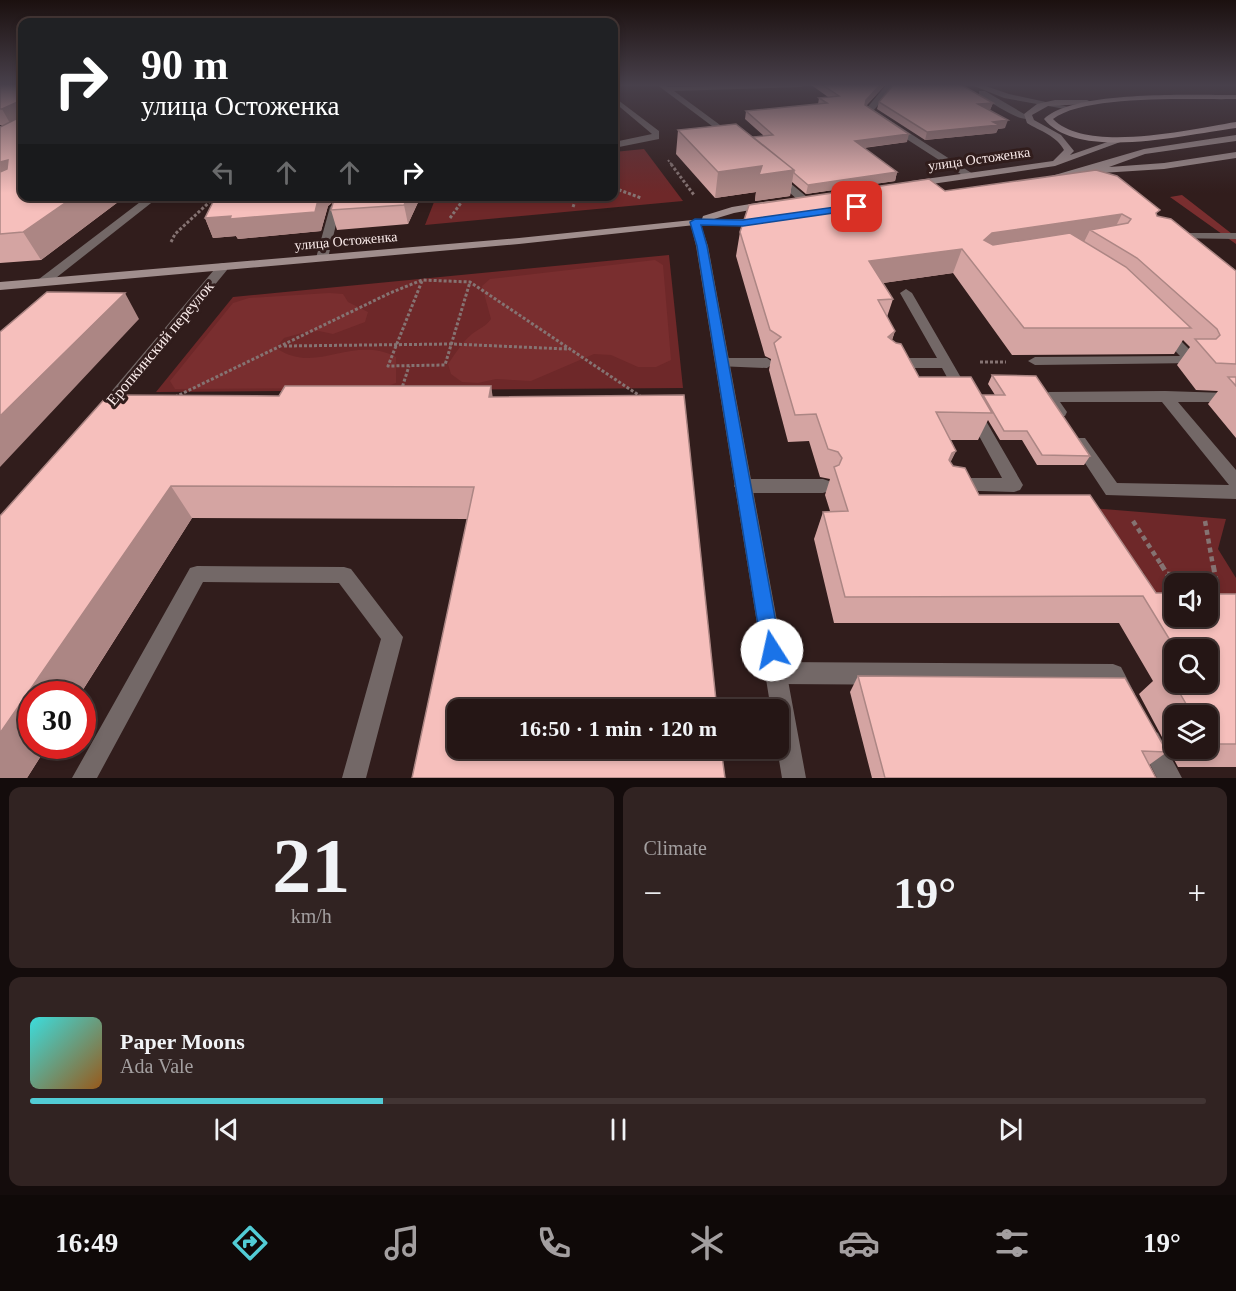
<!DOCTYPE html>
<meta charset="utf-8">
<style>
body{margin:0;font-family:"Times New Roman",serif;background:#312322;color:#f1f3f6;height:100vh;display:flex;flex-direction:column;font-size:22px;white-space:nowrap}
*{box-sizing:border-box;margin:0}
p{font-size:20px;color:#a39fa0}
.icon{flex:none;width:33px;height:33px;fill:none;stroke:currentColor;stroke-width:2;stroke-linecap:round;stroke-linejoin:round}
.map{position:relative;height:778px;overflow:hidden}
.details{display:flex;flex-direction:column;gap:9px;padding:9px;background:#140c0c;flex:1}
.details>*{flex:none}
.top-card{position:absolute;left:18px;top:18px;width:600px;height:183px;border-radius:12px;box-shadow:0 3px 9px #0003,0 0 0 2px #423534;background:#202124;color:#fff;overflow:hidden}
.tools{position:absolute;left:1164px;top:573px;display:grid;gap:12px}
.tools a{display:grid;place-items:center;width:54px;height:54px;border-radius:12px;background:#251615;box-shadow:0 3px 9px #0003,0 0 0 2px #423534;font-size:30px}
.speed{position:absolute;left:18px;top:681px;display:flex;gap:12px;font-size:30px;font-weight:700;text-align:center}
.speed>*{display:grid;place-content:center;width:78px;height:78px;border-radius:50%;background:#251615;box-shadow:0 3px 9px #0003,0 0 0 2px #423534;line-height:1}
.speed .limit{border:9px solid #d22;background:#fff;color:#111}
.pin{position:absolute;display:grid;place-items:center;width:51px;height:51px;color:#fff;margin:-26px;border-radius:12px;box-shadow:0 3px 9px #0006}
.me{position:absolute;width:66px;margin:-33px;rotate:350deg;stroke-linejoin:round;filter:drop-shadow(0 0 4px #0008)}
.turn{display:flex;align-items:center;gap:21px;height:126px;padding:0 24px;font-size:27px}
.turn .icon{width:78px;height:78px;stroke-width:2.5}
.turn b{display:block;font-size:42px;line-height:51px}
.lanes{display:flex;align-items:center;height:57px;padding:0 24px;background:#0003;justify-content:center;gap:30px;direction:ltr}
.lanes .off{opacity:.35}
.big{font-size:45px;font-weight:800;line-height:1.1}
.details .card{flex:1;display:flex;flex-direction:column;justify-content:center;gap:9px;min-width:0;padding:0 21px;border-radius:12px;background:#312322}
.details .dial{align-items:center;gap:0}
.dial b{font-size:78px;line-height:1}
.song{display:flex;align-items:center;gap:18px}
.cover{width:72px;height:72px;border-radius:9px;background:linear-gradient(135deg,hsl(180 70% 55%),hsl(30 70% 35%))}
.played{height:6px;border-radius:3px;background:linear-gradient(90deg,#52ccd5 30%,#423534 30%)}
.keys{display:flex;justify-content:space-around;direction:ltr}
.heat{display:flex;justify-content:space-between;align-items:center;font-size:33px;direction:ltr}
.details .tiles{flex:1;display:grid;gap:9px;grid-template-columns:1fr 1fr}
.card:last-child{grid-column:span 2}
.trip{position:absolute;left:447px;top:699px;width:342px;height:60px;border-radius:12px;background:#251615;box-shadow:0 3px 9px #0003,0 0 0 2px #423534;font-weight:800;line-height:60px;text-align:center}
.tab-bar{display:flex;height:96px;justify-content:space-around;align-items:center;background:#0f0908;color:#a39fa0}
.tab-bar .icon{width:42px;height:42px}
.tab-bar .on{color:#52ccd5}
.tab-bar b{font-size:27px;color:#f1f3f6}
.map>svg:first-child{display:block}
.green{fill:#6e2829}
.forest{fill:#792e2f}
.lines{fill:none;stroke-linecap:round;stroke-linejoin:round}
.path-far3{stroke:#857372;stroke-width:2;stroke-dasharray:2 1.5;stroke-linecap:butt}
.path-far2{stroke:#857372;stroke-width:3;stroke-dasharray:3 2;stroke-linecap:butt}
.path-far1{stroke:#857372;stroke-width:4.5;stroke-dasharray:5 4;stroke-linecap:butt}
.path{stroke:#857372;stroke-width:5;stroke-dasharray:7 4.5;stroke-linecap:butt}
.lane{fill:#736867;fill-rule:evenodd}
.street{fill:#736867;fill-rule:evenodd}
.secondary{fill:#a08e8d;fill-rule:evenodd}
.primary{fill:#c3acab;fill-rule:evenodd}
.wall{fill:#d4a4a2;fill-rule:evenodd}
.shaded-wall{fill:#ac8684}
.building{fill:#f6bfbc;stroke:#ac8684;stroke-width:1.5}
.route{fill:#1a73e8;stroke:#114b97;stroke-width:1.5}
.labels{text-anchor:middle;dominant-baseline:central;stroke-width:6;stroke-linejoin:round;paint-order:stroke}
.far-street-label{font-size:14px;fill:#fbeceb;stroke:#311d1c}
.street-label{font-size:16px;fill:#fbeceb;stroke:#311d1c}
</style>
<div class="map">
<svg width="1236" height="778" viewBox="0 0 1236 778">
<rect width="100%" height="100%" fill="#311d1c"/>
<path class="green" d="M 644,149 L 683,201 L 425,225 L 436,197 L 614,196 L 614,152 Z
M 669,255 L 683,388 L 156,392 L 233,297 Z
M 1079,507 L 1226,519 L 1218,549 L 1236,578 L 1236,606 L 1208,604 L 1208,584 L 1174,584 L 1174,602 L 1161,602 L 1143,572 L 1120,571 Z"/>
<path class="forest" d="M 1182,195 L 1236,237 L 1236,244 L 1170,197 Z
M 655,260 L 663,265 L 671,360 L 656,367 L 638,367 L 611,355 L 594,354 L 531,381 L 496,379 L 478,383 L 462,382 L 451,374 L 448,364 C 455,354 463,341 472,334 C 480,328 485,327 491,319 L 482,286 L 490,279 Z
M 329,293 L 343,294 L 348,302 L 368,312 L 365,322 L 333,334 L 319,331 L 302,333 L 284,338 L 276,348 C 317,376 351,334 396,357 L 396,383 L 383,388 L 175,389 L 170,381 L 233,303 L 249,298 Z"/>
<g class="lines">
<path class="path-far3" d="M 668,160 L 672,165"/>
<path class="path-far2" d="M 671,164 L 694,195
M 614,188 L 641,198
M 573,207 L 577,196
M 450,218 L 466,196
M 171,242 L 175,234 L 216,196
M 422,281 L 388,366 L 445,365 L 470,282
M 284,346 L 452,344 L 567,349
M 980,362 L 1006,362
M 401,391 L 409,366
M 175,397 L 390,293 L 422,280 L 470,282 L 643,398"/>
<path class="path-far1" d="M 1133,521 L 1162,566
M 1205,521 L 1213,566"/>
<path class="path" d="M 1161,564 L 1167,574 L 1216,580 L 1213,564"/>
<path class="lane" d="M 656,84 L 665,84 L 668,87 L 805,85 L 801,87 L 674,91 L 735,136 L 736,138 L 732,141 Z
M 887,84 L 894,86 L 874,110 L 973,174 L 973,178 L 967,178 L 866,113 L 866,109 Z
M 614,97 L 659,131 L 659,139 L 614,148 L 614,142 L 652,134 L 614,102 Z
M 772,173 L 778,173 L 807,197 L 807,201 L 799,201 L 772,177 Z
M 344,196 L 357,196 L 340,208 L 328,258 L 326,260 L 318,260 L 316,258 L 330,207 Z
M 1173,233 L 1236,233 L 1236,239 L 1169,238 L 1167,236 Z
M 906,289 L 912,293 L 1023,485 L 1020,490 L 1014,492 L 947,490 L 944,485 L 947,480 L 953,478 L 1002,478 L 942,368 L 892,368 L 885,363 L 892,358 L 937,358 L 900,293 Z
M 1164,328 L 1169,329 L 1197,357 L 1199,360 L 1197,363 L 1035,365 L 1028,361 L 1035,357 L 1180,356 L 1157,332 Z
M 722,358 L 767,358 L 774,363 L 767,368 L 717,366 L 715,363 L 717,360 Z
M 1165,391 L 1227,393 L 1230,397 L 1227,401 L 1222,402 L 1178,402 L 1236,470 L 1236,499 L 1106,495 L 1071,442 L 1073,438 L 1085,438 L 1117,483 L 1229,485 L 1162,402 L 1060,402 L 1067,412 L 1065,416 L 1053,416 L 1041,397 L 1049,392 Z
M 743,479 L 823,479 L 829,481 L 832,486 L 829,491 L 823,493 L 743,493 L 737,491 L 734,486 L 737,481 Z
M 197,566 L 344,567 L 351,569 L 403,637 L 366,778 L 342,778 L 381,639 L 339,583 L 203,582 L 97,778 L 72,778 L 190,568 Z
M 776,662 L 1113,664 L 1121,667 L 1135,694 L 1132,702 L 1124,705 L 1116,702 L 1107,686 L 776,684 L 768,681 L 765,673 L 768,665 Z
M 1150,729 L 1158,733 L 1182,778 L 1157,778 L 1138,741 L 1142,733 Z"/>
<path class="street" d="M 969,84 L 980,84 L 1009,94 L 1069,107 L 1065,109 L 1004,98 Z
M 979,91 L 985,91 L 1031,118 C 1021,124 990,101 979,95 Z
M 148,196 L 160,196 L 47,285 L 39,285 L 37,282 L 39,279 Z
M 695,219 L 700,222 L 708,246 L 806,778 L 782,778 L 777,748 L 778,710 L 771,710 L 696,246 L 690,222 Z
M 223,263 L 227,264 L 227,270 L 109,414 L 99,414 L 96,410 L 99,406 L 219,264 Z"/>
<path class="secondary" d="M 1055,100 L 1087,100 L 1091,102 L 1087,104 L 1048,106 L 1032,115 L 1034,120 L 1061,135 L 1074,151 L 1070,155 L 1116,139 L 1123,141 L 1055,166 L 911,187 L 906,184 L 911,181 L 1053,161 L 1064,150 C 1057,136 1040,131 1027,123 L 1024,114 L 1037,104 Z
M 1236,135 L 1236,141 L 1145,154 L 1109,167 L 1164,163 L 1236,152 L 1236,158 L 1164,169 L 1101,173 L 1097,171 L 1053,180 L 1048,177 L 1144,149 Z
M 769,201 L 773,202 L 773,206 L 734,213 L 714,219 L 766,219 L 767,221 L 762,224 L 695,225 L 519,244 L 0,290 L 0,282 L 519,238 L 702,219 L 703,216 L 732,207 Z"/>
<path class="primary" d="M 1236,95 L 1236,99 C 1192,100 1086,94 1053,119 C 1087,154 1191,129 1236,122 L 1236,128 C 1187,134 1079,162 1044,119 C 1073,90 1193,95 1236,95 Z"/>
</g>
<path class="wall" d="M 0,84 L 22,84 L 22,196 L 126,196 L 41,260 L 0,263 L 0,127 L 2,125 L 0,125 Z
M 810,84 L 886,84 L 866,106 L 907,142 L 864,148 L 897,172 L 895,181 L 806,194 L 792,182 L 790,196 L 755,201 L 756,192 L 715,198 L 676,154 L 678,130 L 753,137 L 764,136 L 745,119 L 746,111 L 818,104 L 819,98 L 828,97 Z
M 892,84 L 960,84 L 993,103 L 990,110 L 1005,128 L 998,129 L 996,133 L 925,140 L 877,109 L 879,102 L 893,85 Z
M 945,191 L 1157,216 L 1236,271 L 1236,438 L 1208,404 L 1218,391 L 1196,390 L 1177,365 L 1190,347 L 1183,340 L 1174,354 L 1012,355 L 953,273 L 883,283 L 893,299 L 887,317 L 895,331 L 892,340 L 919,377 L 982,397 L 983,395 L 995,395 L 988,384 L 992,375 L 1090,456 L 1084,465 L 1037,465 L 1022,440 L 1000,440 L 988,420 L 978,440 L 950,440 L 956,451 L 950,462 L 979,495 L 1156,593 L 1236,594 L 1236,767 L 1178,767 L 1139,694 L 1153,681 L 1119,623 L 834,623 L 814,539 L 823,512 L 830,511 L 825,495 L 830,479 L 820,477 L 809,441 L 788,442 L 769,370 L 771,359 L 765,356 L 736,256 L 740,232 ZM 1174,650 L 1208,650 L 1208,682 L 1174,682 ZM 1174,716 L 1208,716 L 1208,748 L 1174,748 Z
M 216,196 L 421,196 L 408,224 L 337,230 L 331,210 L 333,202 L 328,206 L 321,231 L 238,239 L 236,236 L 213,238 L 205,218 Z
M 491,386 L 492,397 L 468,519 L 192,518 L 27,778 L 0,778 L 0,516 L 279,396 Z
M 858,676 L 1167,752 L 1149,765 L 1156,778 L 872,778 L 850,692 Z"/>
<path class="shaded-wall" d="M 881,84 L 886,84 L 864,108 L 866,100 Z
M 22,100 L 22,120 L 11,125 L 2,109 Z
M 993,103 L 990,110 L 978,104 Z
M 1008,120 L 1005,128 L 998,129 L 996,133 L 925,140 L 927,132 Z
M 909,134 L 907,142 L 853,149 L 855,141 Z
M 8,160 L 22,184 L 0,193 L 0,162 Z
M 762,166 L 794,170 L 790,196 L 755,201 L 756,192 L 715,198 L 718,172 Z
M 897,172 L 895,181 L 806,194 L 808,185 Z
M 75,196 L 126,196 L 41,260 L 23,232 Z
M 319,196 L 340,196 L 328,206 L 321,231 L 238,239 L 236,236 L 213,238 L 205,218 L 231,216 Z
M 408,196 L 421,196 L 408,224 L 404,205 Z
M 1122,214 L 1110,238 L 1090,230 L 1084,242 L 983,257 L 984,240 L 992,233 Z
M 962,249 L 953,273 L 862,286 L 869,261 Z
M 125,293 L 139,319 L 0,467 L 0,416 Z
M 895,331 L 886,357 L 888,337 Z
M 491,386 L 496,417 L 489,397 Z
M 956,451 L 943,478 L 939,480 L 952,453 Z
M 171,486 L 192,518 L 80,694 L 32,694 L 32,746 L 47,746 L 27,778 L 0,778 L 0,733 Z"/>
<path class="building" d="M 0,84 L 22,84 L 22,100 L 2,109 L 0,109 Z
M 821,84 L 881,84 L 866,100 L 865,105 L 909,134 L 855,141 L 897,172 L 808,185 L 794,173 L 794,170 L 753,137 L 773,135 L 746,111 L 827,103 L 819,98 L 839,96 Z
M 894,84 L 960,84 L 993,103 L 978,104 L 1008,120 L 993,122 L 999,125 L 927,132 L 879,102 Z
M 22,116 L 22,196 L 75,196 L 23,232 L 0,234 L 0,172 L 7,169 L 8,160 L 0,162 L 0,127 Z
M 736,124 L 794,170 L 759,175 L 762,166 L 718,172 L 678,130 Z
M 1096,170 L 1117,176 L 1160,210 L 1156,213 L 1157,216 L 1171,219 L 1236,271 L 1236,364 L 1216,363 L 1195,339 L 1216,339 L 1220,335 L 1217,329 L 1137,258 L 1090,230 L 1128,223 L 1131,219 L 1122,214 L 992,233 L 984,240 L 993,245 L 1070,233 L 1126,267 L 1191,328 L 1024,328 L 962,249 L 869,261 L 893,299 L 878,300 L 895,331 L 888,337 L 896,343 L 901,344 L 919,377 L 971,377 L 992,413 L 936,412 L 956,451 L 952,453 L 949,460 L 953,466 L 965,468 L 979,495 L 1090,495 L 1156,593 L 1174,593 L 1174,616 L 1208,616 L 1208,594 L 1236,594 L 1236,744 L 1210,744 L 1208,740 L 1208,716 L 1193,716 L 1166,669 L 1174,669 L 1174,682 L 1208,682 L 1208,650 L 1176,650 L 1143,596 L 845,597 L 823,512 L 848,511 L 834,467 L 839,465 L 842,458 L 838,452 L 828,449 L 816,414 L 795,415 L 774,343 L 781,337 L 770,330 L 740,232 L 749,205 L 929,179 L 945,191 Z
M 216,196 L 319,196 L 315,212 L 230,219 L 231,216 L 205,218 Z
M 335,196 L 408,196 L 404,205 L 331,210 Z
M 47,292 L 125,293 L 0,416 L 0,332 Z
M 992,375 L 1036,376 L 1090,456 L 1042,455 L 1027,431 L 1004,431 L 983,395 L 1005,395 Z
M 1228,377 L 1236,377 L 1236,386 Z
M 285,386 L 491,386 L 489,397 L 684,395 L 717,710 L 458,710 L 458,748 L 721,748 L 725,778 L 412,778 L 474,487 L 171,486 L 0,733 L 0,516 L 108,395 L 279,396 Z
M 858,676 L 1125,678 L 1167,752 L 1142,751 L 1156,778 L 885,778 Z"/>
<linearGradient id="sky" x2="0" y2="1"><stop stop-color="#1b100f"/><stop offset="0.44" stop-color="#48404b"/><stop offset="1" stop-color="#48404b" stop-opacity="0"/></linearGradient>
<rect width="1236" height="193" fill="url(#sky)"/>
<path class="route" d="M 857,204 L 861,205 L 861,209 L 743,226 L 701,225 L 707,246 L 781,650 L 779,657 L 772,659 L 765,657 L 762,650 L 697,246 L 690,222 L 695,219 L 743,220 Z"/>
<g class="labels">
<g class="far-street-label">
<text transform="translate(979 159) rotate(-8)">улица Остоженка</text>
<text transform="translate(346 241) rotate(-5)">улица Остоженка</text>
</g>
<g class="street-label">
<text transform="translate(160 343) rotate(-50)">Еропкинский переулок</text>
</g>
</g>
</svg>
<div class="tools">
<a><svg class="icon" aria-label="sound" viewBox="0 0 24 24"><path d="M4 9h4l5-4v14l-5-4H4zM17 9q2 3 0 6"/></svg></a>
<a><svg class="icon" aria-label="search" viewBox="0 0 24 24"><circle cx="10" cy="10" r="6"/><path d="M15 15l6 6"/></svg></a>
<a><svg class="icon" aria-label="layers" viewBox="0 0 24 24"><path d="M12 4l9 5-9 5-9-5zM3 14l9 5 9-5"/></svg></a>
</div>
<div class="speed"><div class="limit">30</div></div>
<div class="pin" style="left:857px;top:207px;background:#d93025"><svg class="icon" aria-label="arrive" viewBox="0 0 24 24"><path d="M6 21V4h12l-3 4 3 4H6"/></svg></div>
<svg class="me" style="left:772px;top:650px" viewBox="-20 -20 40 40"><circle r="19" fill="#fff"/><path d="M0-13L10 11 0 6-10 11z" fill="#1a73e8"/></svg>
<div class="trip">16:50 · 1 min · 120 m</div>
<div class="top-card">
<div class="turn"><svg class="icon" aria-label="right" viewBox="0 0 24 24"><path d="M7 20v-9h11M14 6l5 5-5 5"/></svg><div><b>90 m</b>улица Остоженка</div></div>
<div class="lanes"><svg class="icon off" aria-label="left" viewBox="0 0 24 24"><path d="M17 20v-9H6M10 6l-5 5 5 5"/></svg><svg class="icon off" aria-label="ahead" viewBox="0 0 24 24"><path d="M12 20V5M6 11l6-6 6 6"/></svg><svg class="icon off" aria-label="ahead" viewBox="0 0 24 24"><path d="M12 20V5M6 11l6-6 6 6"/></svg><svg class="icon" aria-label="right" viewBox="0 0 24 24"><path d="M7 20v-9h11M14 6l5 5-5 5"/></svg></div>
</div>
</div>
<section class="details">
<div class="tiles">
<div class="card dial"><b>21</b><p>km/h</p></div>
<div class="card"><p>Climate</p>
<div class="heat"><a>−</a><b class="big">19°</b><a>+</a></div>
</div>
<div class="card">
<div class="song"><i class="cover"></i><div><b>Paper Moons</b><p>Ada Vale</p></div></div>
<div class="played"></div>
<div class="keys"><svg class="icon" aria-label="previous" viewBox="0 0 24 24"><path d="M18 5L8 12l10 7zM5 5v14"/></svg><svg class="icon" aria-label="pause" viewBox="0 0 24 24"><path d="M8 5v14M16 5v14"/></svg><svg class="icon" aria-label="next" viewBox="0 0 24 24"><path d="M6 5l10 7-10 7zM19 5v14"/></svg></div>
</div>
</div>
</section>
<nav class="tab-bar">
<b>16:49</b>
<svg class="icon on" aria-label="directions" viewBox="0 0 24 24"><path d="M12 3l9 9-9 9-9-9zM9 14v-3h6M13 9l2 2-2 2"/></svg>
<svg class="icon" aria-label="music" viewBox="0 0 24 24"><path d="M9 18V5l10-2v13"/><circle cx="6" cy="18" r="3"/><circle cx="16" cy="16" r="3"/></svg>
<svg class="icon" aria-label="phone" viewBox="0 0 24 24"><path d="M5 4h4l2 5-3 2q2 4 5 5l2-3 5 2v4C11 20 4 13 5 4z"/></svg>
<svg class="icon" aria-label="climate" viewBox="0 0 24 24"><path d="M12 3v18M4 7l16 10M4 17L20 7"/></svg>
<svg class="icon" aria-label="car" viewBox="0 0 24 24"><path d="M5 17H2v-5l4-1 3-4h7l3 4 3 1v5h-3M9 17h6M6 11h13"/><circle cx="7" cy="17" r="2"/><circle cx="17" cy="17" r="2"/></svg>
<svg class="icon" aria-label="filters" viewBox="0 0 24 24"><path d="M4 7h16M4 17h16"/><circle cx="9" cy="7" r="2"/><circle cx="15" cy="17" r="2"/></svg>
<b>19°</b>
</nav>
